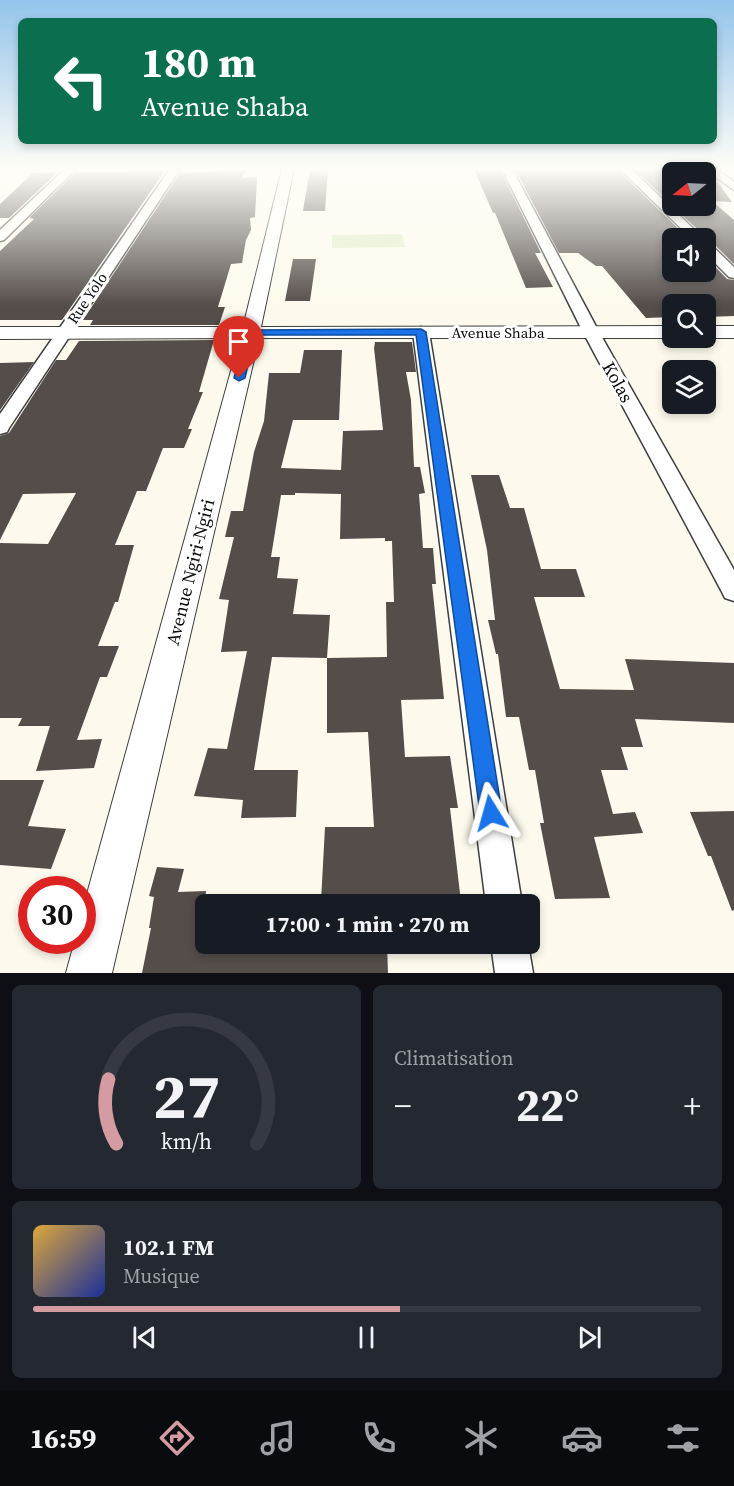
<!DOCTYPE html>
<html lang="fr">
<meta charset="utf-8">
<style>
body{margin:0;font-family:"Source Serif 4",serif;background:#242831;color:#f1f3f6;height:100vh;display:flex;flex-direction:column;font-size:22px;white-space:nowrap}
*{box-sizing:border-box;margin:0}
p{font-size:20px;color:#9ea1a6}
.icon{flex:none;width:33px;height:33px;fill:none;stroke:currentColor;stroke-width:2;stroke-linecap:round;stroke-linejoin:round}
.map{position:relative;height:973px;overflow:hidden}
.side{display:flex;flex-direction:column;gap:12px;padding:12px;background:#0d0f14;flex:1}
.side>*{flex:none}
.top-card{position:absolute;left:18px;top:18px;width:699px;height:126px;border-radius:9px;box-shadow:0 3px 9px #0003;background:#0b6e4f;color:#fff;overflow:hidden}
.needle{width:39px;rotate:252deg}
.tools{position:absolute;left:662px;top:162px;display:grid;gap:12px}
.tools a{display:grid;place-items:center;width:54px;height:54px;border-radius:9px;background:#171b24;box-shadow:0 3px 9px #0003;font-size:30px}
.speed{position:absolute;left:18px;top:876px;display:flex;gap:12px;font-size:30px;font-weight:700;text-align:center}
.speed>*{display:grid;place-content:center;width:78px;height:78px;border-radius:50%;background:#171b24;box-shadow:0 3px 9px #0003;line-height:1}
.speed .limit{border:9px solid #d22;background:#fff;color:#111}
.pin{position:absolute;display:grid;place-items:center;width:51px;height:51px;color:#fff;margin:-62px -26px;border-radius:50% 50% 50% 0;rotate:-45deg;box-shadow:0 0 6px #0007}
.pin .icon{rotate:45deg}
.me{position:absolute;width:66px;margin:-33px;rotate:352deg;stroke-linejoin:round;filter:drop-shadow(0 0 4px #0008)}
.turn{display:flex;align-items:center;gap:21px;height:126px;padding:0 24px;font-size:27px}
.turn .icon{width:78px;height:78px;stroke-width:2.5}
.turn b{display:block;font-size:42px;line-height:51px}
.big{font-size:45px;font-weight:700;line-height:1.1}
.side .widget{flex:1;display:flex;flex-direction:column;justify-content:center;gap:9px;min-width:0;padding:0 21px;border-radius:9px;background:#242831}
.side .dial{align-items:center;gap:0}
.dial svg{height:156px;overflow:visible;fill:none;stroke:#363941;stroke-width:7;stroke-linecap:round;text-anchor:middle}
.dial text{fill:#f1f3f6;stroke:none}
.song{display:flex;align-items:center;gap:18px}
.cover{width:72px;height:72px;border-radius:9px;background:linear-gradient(135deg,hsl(40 70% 55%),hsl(230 70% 35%))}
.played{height:6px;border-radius:3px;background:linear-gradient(90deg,#d49ca2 55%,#363941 55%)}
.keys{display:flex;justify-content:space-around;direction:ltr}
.heat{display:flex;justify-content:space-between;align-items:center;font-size:33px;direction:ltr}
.side .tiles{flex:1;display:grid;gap:12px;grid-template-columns:1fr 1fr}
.widget:last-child{grid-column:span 2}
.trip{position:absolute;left:195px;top:894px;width:345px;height:60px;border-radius:9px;background:#171b24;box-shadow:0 3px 9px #0003;font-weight:700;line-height:60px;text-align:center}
.dock{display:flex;height:96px;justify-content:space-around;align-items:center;background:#090b0e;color:#9ea1a6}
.dock .icon{width:42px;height:42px}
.dock .selected{color:#d49ca2}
.dock b{font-size:27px;color:#f1f3f6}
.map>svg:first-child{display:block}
.pitch{fill:#e2edcb}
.building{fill:#544d4a}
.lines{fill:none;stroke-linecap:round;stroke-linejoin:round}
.minor-casing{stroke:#3f3f3f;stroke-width:3}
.tertiary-casing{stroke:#3f3f3f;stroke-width:2}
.minor{fill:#fff;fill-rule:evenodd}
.tertiary{fill:#fff;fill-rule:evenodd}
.route{fill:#1a73e8;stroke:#114b97;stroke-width:1.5}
.labels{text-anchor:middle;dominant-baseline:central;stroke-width:6;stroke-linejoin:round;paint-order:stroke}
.far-street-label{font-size:15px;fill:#0c0c0c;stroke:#fff}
.street-label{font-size:18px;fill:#0c0c0c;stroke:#fff}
</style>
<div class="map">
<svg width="734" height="973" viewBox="0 0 734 973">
<rect width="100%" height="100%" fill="#fdfaed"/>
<path class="pitch" d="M 402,234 L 405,247 L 332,248 L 332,235 Z"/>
<path class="building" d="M 128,169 L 166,169 L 62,320 L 0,320 L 0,251 L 34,219 L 29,218 L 76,172 L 126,172 Z
M 310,169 L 328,169 L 325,211 L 303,211 Z
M 474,169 L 500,169 L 541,253 L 535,253 L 553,287 L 526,288 L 495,213 L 493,213 Z
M 515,169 L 618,170 L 688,238 L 672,238 L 672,272 L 705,272 L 705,256 L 727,279 L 734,280 L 734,316 L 705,317 L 705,304 L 672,304 L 672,317 L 646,318 L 602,266 L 596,266 L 578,253 L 559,253 Z
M 246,170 L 241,178 L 257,177 L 255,217 L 250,218 L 251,230 L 246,240 L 242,263 L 231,264 L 218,307 L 225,307 L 219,325 L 90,325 L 93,320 L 83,320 L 180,173 Z
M 635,170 L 700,171 L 703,172 L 672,172 L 672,205 Z
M 58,172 L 9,218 L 0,218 L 0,204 L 33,173 Z
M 705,174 L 719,184 L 732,202 L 712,201 L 734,220 L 734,264 L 711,241 L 705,240 L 705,236 L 672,206 L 705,206 Z
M 293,259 L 316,259 L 310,301 L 285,301 Z
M 214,340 L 199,392 L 203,392 L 188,429 L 192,429 L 184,448 L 163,448 L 146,491 L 137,491 L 115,545 L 134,545 L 118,602 L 115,602 L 98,646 L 119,646 L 107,677 L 100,677 L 77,740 L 102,739 L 94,768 L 36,771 L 50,726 L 18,726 L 22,718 L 0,718 L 0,543 L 48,544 L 76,493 L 23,494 L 0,540 L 0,436 L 9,433 L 56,360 L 66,360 L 79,341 Z
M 375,342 L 412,342 L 416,372 L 406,372 L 411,400 L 414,467 L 420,467 L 425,493 L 419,494 L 423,548 L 433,548 L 436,584 L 432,584 L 444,699 L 401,700 L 405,757 L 450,756 L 458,808 L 450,808 L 461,902 L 321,901 L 325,827 L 374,827 L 368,732 L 327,733 L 327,658 L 387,657 L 386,602 L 394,602 L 392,541 L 385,541 L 385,538 L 340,539 L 341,494 L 295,493 L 295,495 L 281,495 L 271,557 L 280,557 L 277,578 L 298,579 L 293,614 L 330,615 L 327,658 L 272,657 L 254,770 L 298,770 L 296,817 L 241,818 L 243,800 L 194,796 L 208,748 L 227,749 L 247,651 L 221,652 L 229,600 L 219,599 L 234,537 L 225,537 L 231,511 L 243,511 L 254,452 L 264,421 L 269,373 L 300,373 L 304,350 L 342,350 L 339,420 L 293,420 L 281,468 L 341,470 L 343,431 L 383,430 L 374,348 Z
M 34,362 L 0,410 L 0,363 Z
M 471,475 L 499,475 L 510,508 L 524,508 L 541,569 L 576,569 L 585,597 L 534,597 L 560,689 L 634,690 L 625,659 L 734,663 L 734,723 L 635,719 L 643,747 L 621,747 L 628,770 L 601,770 L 613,814 L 635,812 L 643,833 L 594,837 L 610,898 L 555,899 L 540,823 L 544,823 L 535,770 L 529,770 L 519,717 L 506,717 L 498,654 L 496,654 L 488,620 L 495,620 L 487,550 Z
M 0,780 L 44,780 L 28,826 L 66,829 L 51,869 L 0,865 Z
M 734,811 L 734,910 L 732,911 L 711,856 L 708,856 L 690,812 Z
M 157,867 L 184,869 L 178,892 L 206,891 L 203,918 L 206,918 L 206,944 L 387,944 L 388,973 L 142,973 L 151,928 L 149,928 L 154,897 L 149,896 Z"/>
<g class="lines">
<defs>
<path id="minor" d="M 65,169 L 76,169 L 4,240 L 0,241 L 0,230 Z
M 170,169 L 180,169 L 9,428 L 7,432 L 0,434 L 0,414 Z
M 502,169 L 512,169 L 599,332 L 734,570 L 734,601 L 725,598 L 722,592 L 583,332 Z
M 620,169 L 631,169 L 703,238 L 691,238 Z
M 704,169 L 716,169 L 734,182 L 734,190 Z
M 705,242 L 709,243 L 734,267 L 734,278 L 729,277 L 705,253 Z
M 421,327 L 429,332 L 522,904 L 486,904 L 413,332 Z
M 491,944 L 528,944 L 533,973 L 495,973 Z"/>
<path id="tertiary" d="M 282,169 L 294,169 L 261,327 L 672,326 L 673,338 L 259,338 L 112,973 L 66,973 L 75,940 L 82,940 L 82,912 L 240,338 L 0,339 L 0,327 L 243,327 Z
M 705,326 L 734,326 L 734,338 L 704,338 Z"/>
</defs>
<use href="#minor" class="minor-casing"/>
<use href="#tertiary" class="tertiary-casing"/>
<use href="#minor" class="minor"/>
<use href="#tertiary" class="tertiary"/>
</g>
<linearGradient id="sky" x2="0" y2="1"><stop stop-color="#94c4eb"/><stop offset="0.55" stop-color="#fefdf7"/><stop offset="1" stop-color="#fefdf7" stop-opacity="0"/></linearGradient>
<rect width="734" height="306" fill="url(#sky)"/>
<path class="route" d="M 421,329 L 426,332 L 502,813 L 498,820 L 491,823 L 483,820 L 480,813 L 416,335 L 255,335 L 245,378 L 239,381 L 234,378 L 247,330 Z"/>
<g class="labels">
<g class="far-street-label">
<text transform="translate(87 298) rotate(-56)">Rue Yolo</text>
<text x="498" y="332">Avenue Shaba</text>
</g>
<g class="street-label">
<text transform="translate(618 382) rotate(61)">Kolas</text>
<text transform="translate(190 572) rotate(-76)">Avenue Ngiri-Ngiri</text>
</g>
</g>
</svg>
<div class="tools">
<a><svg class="needle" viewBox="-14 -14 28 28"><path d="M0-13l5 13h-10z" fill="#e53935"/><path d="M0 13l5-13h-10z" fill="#9ea1a6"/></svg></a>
<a><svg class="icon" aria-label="sound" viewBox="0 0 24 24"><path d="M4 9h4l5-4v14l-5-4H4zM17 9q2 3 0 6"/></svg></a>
<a><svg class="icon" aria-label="search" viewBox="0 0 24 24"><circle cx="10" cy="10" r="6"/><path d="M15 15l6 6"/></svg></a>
<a><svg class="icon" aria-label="layers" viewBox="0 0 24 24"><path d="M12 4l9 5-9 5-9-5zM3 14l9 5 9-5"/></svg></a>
</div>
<div class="speed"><div class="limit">30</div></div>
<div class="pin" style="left:239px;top:378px;background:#d93025"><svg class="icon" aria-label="arrive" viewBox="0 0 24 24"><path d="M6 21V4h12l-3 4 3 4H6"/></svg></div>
<svg class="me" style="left:491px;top:813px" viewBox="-20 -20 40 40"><path d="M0-17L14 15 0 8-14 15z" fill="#1a73e8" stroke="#fff" stroke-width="4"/></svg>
<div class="trip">17:00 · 1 min · 270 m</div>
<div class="top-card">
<div class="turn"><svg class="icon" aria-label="left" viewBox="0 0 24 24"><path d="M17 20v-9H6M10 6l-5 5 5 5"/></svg><div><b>180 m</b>Avenue Shaba</div></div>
</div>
</div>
<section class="side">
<div class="tiles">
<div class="widget dial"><svg viewBox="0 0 100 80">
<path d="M14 69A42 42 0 1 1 86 69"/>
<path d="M14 69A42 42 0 0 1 10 36" stroke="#d49ca2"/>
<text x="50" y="56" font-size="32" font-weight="700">27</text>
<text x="50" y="72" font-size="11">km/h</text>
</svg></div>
<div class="widget"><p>Climatisation</p>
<div class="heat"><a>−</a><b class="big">22°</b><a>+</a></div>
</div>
<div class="widget">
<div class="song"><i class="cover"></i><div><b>102.1 FM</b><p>Musique</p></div></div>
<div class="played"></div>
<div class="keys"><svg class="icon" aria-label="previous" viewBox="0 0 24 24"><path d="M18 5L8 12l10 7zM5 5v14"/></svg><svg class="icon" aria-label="pause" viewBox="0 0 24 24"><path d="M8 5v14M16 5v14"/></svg><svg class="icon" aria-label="next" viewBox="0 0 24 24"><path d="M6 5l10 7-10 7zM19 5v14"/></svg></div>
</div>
</div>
</section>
<nav class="dock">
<b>16:59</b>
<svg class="icon selected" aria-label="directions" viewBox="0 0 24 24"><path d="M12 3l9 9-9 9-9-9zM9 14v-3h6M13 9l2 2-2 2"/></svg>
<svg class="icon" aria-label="music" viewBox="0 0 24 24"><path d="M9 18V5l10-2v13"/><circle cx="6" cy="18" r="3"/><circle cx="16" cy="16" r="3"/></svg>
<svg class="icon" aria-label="phone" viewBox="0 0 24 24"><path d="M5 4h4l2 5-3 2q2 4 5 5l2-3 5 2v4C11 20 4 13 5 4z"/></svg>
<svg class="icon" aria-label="climate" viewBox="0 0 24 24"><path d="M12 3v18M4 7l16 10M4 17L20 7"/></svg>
<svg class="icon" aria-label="car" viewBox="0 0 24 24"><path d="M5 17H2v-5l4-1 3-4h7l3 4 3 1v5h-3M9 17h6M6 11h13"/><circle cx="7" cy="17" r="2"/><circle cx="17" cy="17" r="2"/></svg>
<svg class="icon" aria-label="filters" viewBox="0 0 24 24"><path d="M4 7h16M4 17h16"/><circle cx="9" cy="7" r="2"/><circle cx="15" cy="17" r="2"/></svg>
</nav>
